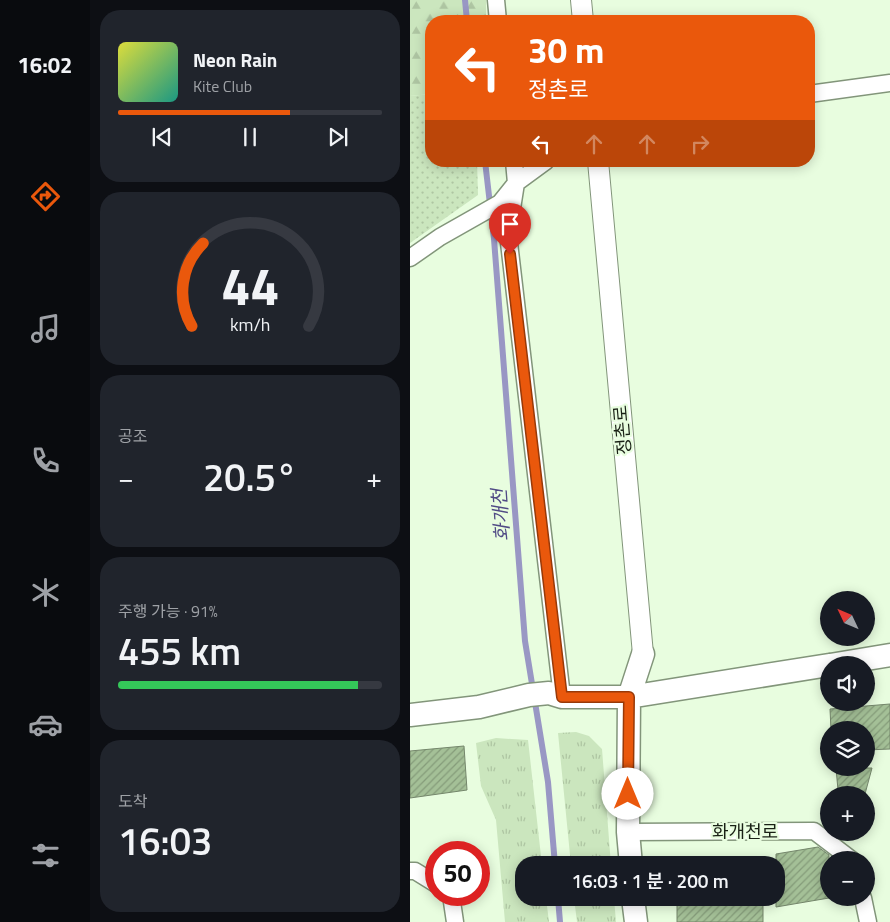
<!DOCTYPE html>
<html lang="ko">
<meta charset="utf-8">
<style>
body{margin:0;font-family:"Titillium Web","Noto Sans KR",sans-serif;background:#20242c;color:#f1f3f6;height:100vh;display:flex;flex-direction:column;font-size:19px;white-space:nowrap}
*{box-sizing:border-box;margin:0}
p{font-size:16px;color:#9ea1a6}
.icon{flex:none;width:28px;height:28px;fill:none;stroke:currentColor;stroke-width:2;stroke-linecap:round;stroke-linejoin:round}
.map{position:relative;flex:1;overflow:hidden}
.sheet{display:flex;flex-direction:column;gap:10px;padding:10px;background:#0d0f14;width:320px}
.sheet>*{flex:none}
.hud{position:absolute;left:15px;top:15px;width:390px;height:152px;border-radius:20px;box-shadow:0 2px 12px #0003;background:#ea580c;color:#fff;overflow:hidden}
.needle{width:32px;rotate:314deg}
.fabs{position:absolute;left:410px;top:591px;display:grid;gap:10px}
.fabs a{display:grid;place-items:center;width:55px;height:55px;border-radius:50%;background:#171b24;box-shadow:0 2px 12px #0003;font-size:25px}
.speed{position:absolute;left:15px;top:841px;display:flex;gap:10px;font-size:25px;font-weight:700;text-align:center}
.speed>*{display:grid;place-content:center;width:65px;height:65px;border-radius:50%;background:#171b24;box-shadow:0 2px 12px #0003;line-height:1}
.speed .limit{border:8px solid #d22;background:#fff;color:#111}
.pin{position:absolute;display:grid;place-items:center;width:42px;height:42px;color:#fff;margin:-51px -21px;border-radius:50% 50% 50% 0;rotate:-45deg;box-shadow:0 0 5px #0007}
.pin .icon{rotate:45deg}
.me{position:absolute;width:55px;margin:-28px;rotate:0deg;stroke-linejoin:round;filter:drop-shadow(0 0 4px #0008)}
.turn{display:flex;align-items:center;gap:18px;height:105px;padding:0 20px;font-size:22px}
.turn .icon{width:65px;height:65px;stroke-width:2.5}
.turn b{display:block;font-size:35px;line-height:42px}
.lanes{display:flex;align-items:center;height:48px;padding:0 20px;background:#0003;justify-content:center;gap:25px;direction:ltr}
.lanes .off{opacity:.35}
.big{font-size:38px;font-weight:600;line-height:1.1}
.sheet .card{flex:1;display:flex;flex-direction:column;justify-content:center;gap:8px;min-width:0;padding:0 18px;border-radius:20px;background:#20242c}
.sheet .dial{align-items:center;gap:0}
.dial svg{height:130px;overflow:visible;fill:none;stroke:#363941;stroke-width:7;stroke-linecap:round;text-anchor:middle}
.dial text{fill:#f1f3f6;stroke:none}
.song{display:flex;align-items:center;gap:15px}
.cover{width:60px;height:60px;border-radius:8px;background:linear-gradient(135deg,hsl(60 70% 55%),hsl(170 70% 35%))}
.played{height:5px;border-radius:2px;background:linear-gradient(90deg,#ea580c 65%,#363941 65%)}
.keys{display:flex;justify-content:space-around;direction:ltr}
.heat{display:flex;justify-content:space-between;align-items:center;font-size:28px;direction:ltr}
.charge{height:8px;border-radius:4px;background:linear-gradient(90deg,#34c759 91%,#363941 0)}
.trip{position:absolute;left:105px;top:856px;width:270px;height:50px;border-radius:20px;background:#171b24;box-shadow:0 2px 12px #0003;font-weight:600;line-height:50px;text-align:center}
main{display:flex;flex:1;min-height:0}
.tabs{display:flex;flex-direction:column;width:90px;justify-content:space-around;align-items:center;background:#090b0e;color:#9ea1a6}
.tabs .icon{width:35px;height:35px}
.tabs .active{color:#ea580c}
.tabs b{font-size:22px;color:#f1f3f6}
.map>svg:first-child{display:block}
.grass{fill:url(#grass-dots)}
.forest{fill:url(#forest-firs)}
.park{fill:url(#park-tufts)}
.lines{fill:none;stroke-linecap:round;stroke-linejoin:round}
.stream{stroke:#9997c4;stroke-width:6}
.building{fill:url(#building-hatch);stroke:#74866b}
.minor-casing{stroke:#82957a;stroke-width:19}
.tertiary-casing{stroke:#82957a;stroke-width:22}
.secondary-casing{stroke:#82957a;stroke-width:25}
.minor{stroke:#fff;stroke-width:16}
.tertiary{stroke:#fff;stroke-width:20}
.secondary{stroke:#fff;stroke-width:22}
.route-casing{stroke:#983908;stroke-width:12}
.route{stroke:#ea580c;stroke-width:9}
.labels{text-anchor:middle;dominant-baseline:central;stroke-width:4.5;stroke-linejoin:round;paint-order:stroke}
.street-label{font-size:18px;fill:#192015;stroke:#e8fddf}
.water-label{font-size:19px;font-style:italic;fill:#504a85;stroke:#e8fddf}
</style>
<main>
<nav class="tabs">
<b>16:02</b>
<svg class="icon active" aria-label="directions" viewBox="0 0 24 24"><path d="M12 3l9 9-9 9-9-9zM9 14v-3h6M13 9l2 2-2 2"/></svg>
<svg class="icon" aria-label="music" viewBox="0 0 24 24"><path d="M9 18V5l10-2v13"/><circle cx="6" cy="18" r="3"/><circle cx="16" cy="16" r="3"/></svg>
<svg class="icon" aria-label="phone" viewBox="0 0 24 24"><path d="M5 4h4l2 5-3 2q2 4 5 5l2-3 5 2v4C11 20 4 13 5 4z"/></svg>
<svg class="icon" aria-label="climate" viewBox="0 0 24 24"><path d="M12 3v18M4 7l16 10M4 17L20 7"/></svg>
<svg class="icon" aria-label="car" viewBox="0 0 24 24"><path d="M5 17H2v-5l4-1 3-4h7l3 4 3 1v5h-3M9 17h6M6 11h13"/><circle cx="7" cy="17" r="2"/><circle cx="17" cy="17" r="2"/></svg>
<svg class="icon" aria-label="filters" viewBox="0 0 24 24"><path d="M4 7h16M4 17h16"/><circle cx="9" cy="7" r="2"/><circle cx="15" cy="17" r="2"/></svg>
</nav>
<section class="sheet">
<div class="card">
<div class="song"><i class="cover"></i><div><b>Neon Rain</b><p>Kite Club</p></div></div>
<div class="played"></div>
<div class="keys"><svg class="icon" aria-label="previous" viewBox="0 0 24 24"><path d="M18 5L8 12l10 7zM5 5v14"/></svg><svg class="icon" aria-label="pause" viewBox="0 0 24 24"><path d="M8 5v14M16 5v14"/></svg><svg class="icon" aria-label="next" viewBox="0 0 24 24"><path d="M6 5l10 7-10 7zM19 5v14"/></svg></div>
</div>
<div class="card dial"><svg viewBox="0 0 100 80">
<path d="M14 69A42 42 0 1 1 86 69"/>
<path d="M14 69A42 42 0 0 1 21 18" stroke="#ea580c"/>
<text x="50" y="56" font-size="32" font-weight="700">44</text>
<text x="50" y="72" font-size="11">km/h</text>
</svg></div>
<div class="card"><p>공조</p>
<div class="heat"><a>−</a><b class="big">20.5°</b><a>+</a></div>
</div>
<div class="card"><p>주행 가능 · 91%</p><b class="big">455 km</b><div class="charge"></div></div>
<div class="card"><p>도착</p><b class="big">16:03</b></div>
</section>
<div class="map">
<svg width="480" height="922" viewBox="0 0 480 922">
<defs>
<pattern id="grass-dots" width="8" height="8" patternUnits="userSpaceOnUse" patternTransform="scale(1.25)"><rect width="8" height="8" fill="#cbe6be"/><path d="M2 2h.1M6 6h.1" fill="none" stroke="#aec5a2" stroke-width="1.8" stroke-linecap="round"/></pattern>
<pattern id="forest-firs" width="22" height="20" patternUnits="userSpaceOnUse" patternTransform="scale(1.25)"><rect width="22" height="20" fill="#cbe6be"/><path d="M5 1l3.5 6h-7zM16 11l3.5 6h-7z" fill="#aec5a2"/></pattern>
<pattern id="park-tufts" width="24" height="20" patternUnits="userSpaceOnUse" patternTransform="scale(1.25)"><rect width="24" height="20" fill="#cbe6be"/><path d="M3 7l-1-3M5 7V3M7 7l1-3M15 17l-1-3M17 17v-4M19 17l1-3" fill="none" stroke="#aec5a2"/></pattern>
<pattern id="building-hatch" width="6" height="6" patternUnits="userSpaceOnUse" patternTransform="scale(1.25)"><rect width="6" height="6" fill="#a4c097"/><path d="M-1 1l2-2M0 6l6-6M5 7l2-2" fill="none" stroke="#859c7a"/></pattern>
</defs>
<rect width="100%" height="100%" fill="#e8fddf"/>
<path class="grass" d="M 21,94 L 21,161 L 67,161 L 68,195 L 0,243 L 0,96 Z"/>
<path class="forest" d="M 0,0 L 76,0 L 76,21 L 21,21 L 21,94 L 0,96 Z"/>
<path class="park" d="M 166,732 L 179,736 L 192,749 L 201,865 L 161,865 L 148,733 Z
M 86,738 L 118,740 L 132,865 L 114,865 L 114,898 L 136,898 L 139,922 L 95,922 L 86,820 L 71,786 L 66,743 Z
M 164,898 L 204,898 L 206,922 L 167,922 Z"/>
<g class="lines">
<path class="stream" d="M 55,0 L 57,21
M 75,161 L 84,239 L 115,641 L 138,782 L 145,865
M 148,898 L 150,922"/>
</g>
<path class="building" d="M 480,704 L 480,749 L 456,750 L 456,730 L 421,730 L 420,709 Z
M 54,746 L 57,790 L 0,798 L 0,751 Z
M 426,768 L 462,768 L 455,794 L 435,789 L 428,790 Z
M 408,847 L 419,855 L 419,898 L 366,907 L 366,854 Z
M 267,898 L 353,898 L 353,922 L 267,922 Z"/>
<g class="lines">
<defs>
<path id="minor" d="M 86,0 L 88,21
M 399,94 L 480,83
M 104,161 L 106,183 L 98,234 L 152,697
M 0,258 L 30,237 L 90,203 L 106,183 L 136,161
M 218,832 L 404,831 L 442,860
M 0,871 L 5,871 L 26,884
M 41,895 L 45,922
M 453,898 L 458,922"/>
<path id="tertiary" d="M 171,0 L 173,21
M 188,161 L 233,654"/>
<path id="secondary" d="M 420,665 L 480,655
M 0,715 L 69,707 L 119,695 L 139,693 L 152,697 L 219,697 L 419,665
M 221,865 L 218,832 L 219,697 L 233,654
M 223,898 L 226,922"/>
</defs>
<use href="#minor" class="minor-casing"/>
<use href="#tertiary" class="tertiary-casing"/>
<use href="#secondary" class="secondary-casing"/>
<use href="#minor" class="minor"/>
<use href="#tertiary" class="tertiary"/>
<use href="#secondary" class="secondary"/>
</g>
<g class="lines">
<defs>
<path id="route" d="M 100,254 L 152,697 L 219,697 L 218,794"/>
</defs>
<use href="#route" class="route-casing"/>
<use href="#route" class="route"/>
</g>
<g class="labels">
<g class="street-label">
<text transform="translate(212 430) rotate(-95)">정촌로</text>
<text x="335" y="831">화개천로</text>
</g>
<g class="water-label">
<text transform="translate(90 515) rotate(-94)">화개천</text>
</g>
</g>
</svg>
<div class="fabs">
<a><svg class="needle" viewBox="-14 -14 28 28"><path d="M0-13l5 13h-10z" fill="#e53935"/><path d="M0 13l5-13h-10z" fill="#9ea1a6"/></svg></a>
<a><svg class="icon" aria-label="sound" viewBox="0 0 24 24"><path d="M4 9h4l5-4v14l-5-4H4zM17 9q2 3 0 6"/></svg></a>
<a><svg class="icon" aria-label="layers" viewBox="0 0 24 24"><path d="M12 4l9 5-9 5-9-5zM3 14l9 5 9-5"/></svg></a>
<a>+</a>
<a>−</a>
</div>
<div class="speed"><div class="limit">50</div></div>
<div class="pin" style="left:100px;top:254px;background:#d93025"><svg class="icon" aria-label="arrive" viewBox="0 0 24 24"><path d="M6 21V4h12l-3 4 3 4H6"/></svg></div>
<svg class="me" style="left:218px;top:794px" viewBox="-20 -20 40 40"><circle r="19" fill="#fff"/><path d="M0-13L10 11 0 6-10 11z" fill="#ea580c"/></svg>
<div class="trip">16:03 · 1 분 · 200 m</div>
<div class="hud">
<div class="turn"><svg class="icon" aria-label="left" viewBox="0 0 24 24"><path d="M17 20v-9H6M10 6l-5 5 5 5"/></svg><div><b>30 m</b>정촌로</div></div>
<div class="lanes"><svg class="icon" aria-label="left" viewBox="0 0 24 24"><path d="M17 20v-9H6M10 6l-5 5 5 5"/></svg><svg class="icon off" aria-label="ahead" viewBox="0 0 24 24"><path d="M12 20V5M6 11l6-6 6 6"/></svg><svg class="icon off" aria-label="ahead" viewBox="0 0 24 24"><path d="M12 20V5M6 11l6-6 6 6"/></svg><svg class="icon off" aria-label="right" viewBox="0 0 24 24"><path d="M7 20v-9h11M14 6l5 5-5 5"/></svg></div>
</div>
</div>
</main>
